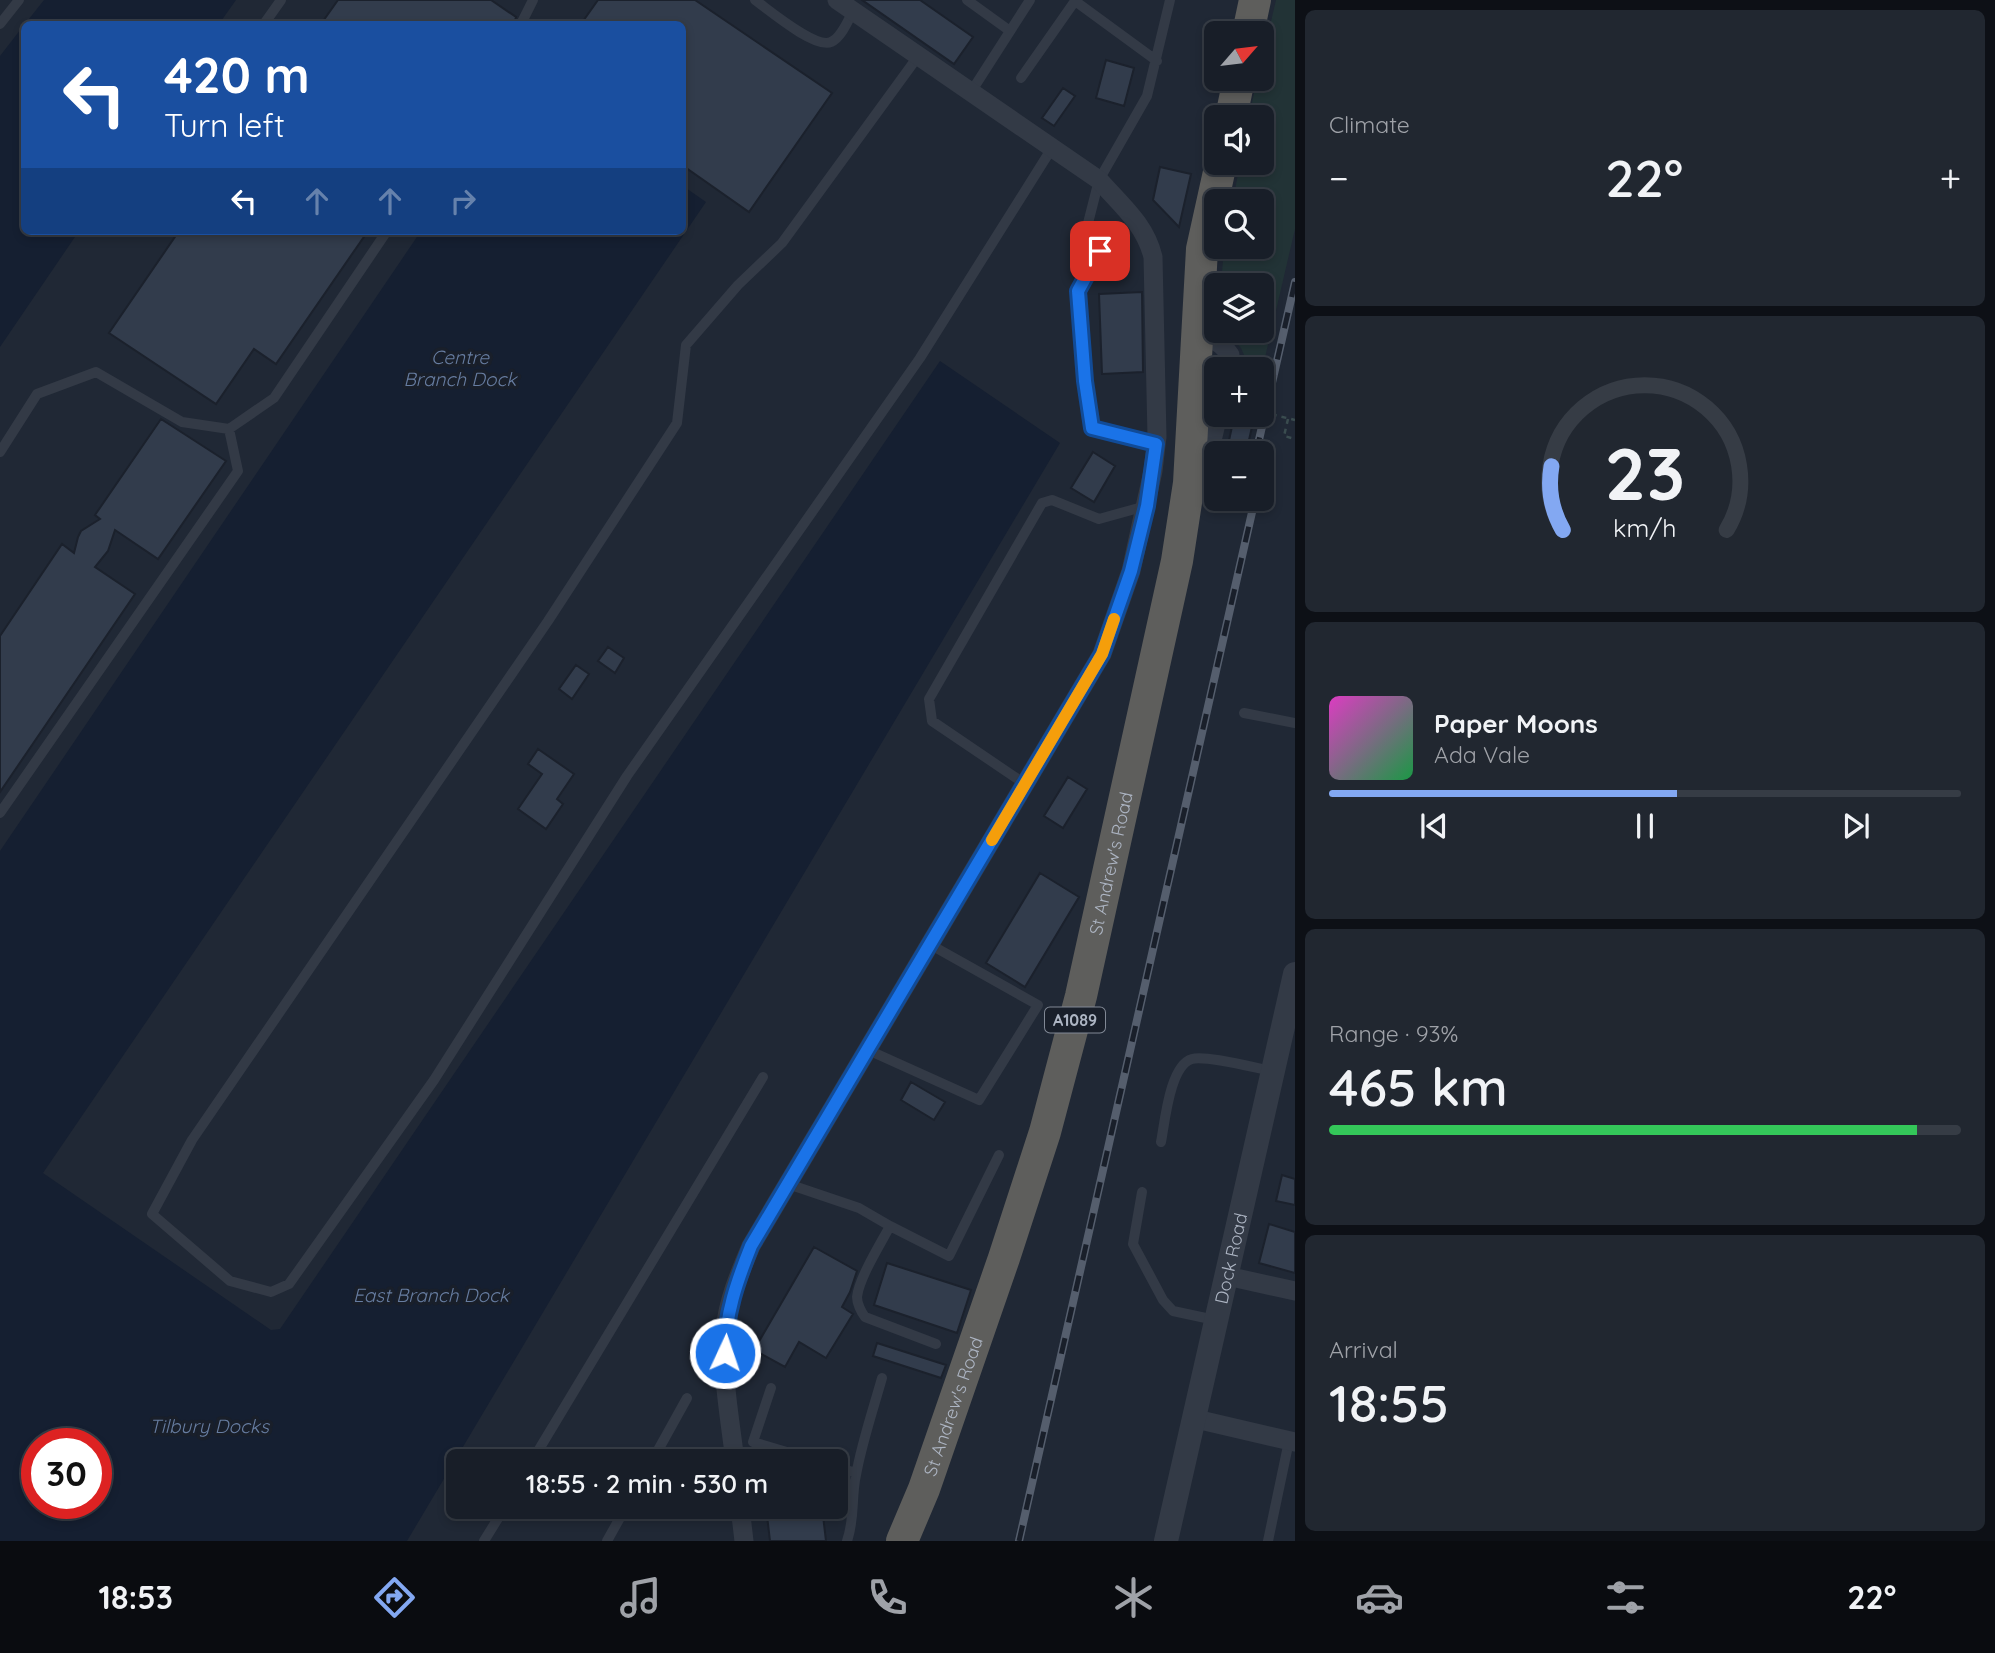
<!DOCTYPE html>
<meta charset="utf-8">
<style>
body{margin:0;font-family:Quicksand,sans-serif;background:#212730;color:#f1f3f6;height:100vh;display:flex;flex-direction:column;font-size:26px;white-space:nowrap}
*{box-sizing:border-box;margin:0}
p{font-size:23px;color:#9fa2a8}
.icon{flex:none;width:38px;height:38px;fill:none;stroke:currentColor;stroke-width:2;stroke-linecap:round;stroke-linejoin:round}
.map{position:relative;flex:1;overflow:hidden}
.drawer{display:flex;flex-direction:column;gap:10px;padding:10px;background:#0d1016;width:700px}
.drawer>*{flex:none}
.hud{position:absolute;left:21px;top:21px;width:665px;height:214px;border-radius:10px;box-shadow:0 4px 10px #0003,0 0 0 2px #363c45;background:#1a4fa0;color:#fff;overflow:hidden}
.needle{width:46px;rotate:62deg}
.buttons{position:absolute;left:1204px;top:21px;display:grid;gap:14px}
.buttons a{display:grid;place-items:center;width:70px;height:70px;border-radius:10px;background:#181e28;box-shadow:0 4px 10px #0003,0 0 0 2px #363c45;font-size:35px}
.speed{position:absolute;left:21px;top:1428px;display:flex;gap:14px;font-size:35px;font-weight:700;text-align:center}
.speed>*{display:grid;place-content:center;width:91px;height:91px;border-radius:50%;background:#181e28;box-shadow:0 4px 10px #0003,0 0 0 2px #363c45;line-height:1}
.speed .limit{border:10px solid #d22;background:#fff;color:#111}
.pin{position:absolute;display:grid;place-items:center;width:60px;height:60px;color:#fff;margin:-30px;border-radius:14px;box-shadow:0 4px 10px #0006}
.me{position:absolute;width:77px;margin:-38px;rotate:3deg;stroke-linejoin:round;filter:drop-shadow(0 0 5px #0008)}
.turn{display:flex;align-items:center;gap:24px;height:147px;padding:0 28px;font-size:32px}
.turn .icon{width:91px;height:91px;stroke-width:2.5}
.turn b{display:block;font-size:49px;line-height:60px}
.lanes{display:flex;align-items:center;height:66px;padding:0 28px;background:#0003;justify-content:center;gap:35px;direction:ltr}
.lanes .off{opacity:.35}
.big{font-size:52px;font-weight:600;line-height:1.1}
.drawer .card{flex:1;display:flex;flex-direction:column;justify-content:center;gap:10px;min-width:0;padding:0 24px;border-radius:10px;background:#212730}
.drawer .dial{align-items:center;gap:0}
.dial svg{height:182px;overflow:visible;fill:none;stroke:#363c45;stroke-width:7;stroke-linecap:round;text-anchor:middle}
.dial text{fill:#f1f3f6;stroke:none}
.song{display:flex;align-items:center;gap:21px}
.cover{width:84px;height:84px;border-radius:10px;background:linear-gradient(135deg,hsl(310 70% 55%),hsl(140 70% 35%))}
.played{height:7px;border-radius:4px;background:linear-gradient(90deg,#83a8f2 55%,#363c45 55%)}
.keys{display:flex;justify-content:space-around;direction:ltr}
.heat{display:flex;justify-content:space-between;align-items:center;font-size:38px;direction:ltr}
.charge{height:10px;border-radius:5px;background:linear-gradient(90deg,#34c759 93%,#363c45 0)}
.trip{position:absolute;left:446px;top:1449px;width:402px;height:70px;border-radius:10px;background:#181e28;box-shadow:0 4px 10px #0003,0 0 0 2px #363c45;font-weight:600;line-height:70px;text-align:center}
.tabs{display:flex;height:112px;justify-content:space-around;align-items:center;background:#0a0c10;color:#9fa2a8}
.tabs .icon{width:49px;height:49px}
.tabs .on{color:#83a8f2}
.tabs b{font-size:32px;color:#f1f3f6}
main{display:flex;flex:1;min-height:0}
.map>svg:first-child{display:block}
.green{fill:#223336}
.water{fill:#151f31;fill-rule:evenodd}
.building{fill:#323c4c;stroke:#1b212c;stroke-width:2}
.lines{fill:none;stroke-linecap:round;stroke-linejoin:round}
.path{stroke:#3a4c4f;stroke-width:2.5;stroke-dasharray:5 5;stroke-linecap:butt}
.service{stroke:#333a46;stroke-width:10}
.minor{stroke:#333a46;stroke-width:19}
.tertiary{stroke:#333a46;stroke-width:24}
.trunk{stroke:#5e5e5c;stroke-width:32}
.rail-casing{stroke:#555e6d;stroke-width:8}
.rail{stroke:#191f2a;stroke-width:5;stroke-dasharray:16;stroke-linecap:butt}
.route-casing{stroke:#114b97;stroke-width:18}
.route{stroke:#1a73e8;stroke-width:12}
.slow{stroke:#f59e0b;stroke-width:12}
.labels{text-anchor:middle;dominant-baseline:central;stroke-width:7;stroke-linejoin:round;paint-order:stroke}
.shield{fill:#191f2a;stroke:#818895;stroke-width:2}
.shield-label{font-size:16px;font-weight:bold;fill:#adb5c3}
.street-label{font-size:18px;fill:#adb5c3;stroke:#191f2a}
.water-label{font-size:19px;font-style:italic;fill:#677da1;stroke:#191f2a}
</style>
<main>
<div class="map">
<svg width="1295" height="1541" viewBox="0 0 1295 1541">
<rect width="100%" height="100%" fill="#202835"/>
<path class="green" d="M 1276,0 L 1295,0 L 1295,229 L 1263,366 L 1247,362 L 1241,348 L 1226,331 L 1262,331 L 1262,285 L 1221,285 L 1224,247 L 1262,247 L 1262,201 L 1233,201 L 1240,163 L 1262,163 L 1262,117 L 1249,117 L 1257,79 L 1262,79 L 1262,60 Z"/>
<path class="water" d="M 44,0 L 236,0 L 219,24 L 25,24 Z
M 24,25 L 24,231 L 79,231 L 0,347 L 0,56 Z
M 683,186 L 706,202 L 43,1173 L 271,1330 L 280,1329 L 940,361 L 1060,443 L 407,1541 L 0,1541 L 0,851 L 421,231 L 682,231 ZM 37,1444 L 96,1444 L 96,1503 L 37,1503 Z"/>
<path class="building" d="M 338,0 L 491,0 L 516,17 L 514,24 L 321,24 Z
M 598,0 L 695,0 L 832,93 L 749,212 L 682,165 L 682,24 L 581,24 Z
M 862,0 L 920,0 L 973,37 L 954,64 Z
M 1106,60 L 1134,68 L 1124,106 L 1096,98 Z
M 1063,88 L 1075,96 L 1054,126 L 1042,118 Z
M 1160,167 L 1191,174 L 1179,227 L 1153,200 Z
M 179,231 L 368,231 L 276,364 L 254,349 L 216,404 L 109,333 Z
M 1142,292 L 1143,372 L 1102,374 L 1099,294 Z
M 161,419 L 226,461 L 158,559 L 115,530 L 108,551 L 95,567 L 135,594 L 0,792 L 0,636 L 62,544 L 74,553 L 78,537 L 81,531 L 100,519 L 95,515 Z
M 1233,422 L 1252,427 L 1246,453 L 1228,453 L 1230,445 L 1228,445 Z
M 1093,452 L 1115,466 L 1094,502 L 1071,488 Z
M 608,647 L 624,658 L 615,673 L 598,661 Z
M 576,665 L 589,674 L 572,699 L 559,689 Z
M 538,749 L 574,774 L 557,799 L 563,804 L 546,829 L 518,809 L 542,774 L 528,764 Z
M 1068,777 L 1087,789 L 1063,828 L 1044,816 Z
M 1040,873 L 1079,897 L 1025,987 L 986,963 Z
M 911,1082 L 945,1102 L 934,1120 L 901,1100 Z
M 1282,1175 L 1295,1179 L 1295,1205 L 1276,1201 Z
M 1269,1224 L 1295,1232 L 1295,1273 L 1259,1263 Z
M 814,1247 L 857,1271 L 850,1292 L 842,1307 L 853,1314 L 826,1358 L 799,1342 L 785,1367 L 754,1350 Z
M 887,1263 L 971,1290 L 957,1333 L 874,1305 Z
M 877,1343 L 946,1365 L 941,1378 L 873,1356 Z
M 766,1507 L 822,1507 L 826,1541 L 770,1541 Z"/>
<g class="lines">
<path class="path" d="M 1262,412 L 1295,420
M 1288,419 L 1284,436 L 1295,439"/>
<path class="service" d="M 755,0 C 769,10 815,49 831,42 C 841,38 848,21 853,11
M 967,0 L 1010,31
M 0,24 L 19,0
M 264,24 L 281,0
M 521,24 L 533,0
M 919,55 L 782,243 L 738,285 L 686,345 L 677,423 L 548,621 L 192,1140 L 152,1214 L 230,1281 L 271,1292 L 289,1284 L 434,1080 L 627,776 L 920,358 L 1052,148
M 1021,78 L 1075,1 L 1157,61
M 971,92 L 1030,0
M 1156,444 L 1092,428 L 1085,381 L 1078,291 L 1100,251 L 1087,227 L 1099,180 L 1147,96 L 1170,0
M 0,452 L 37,394 L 96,372 L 182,422 L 229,429 L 274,398 L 387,231
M 1244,713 L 1295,723
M 1025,784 L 932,721 L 929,699 L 1042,503 L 1052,500 L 1099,519 L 1146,506
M 0,813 L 238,471 L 229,429
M 868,1050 L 979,1100 L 1038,1005 L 931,945
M 1161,1142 C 1165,1121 1170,1065 1192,1059 C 1206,1055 1255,1068 1272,1071
M 788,1184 L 859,1208 L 890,1226 C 881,1243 859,1278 857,1297 C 857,1303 861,1312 865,1317 L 936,1344
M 1142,1192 L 1133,1244 L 1163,1300 L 1173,1311 L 1215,1320
M 890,1226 L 949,1256 L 999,1155
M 771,1388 L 753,1442 L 817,1461
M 532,1461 L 763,1077
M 652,1461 L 687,1398
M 836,1467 L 856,1473
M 484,1541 L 505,1507
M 607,1541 L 626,1507
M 847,1541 C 855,1519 851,1497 856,1475 C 862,1442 873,1410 882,1378
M 1268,1541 L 1289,1441"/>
<path class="minor" d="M 1198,336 C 1213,339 1221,342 1230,355 L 1228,369
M 1189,483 L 1198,484 L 1203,479 L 1218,415
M 1227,1276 L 1295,1291
M 1196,1419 L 1295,1442
M 735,1461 C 730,1419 721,1372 725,1330 C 728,1300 740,1272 751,1246 L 1102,654 L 1131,571 L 1153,471 L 1157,437 L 1153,257 C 1145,224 1121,205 1099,180 L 837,0
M 740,1507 L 744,1541"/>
<path class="tertiary" id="s1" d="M 1166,1541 L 1295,974"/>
<g class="trunk">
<path d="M 1248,33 L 1255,0"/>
<path d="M 1231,117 L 1239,79"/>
<path id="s2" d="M 902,1541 L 924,1489 L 1004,1258 L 1045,1132 L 1081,996 L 1177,561 L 1189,483 L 1202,249 L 1221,163"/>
</g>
<defs>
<path id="rail" d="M 1256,453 L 1295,282
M 1262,469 L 1267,444
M 1019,1541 L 1255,499"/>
</defs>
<use href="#rail" class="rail-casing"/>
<use href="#rail" class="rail"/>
</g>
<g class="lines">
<defs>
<path id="route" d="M 725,1353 C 725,1315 737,1281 751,1246 L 1102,654 L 1131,571 L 1147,506 L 1156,444 L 1092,428 L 1085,381 L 1078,291 L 1100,251"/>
</defs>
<use href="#route" class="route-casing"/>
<use href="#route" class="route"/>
<path class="slow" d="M 992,840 L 1102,654 L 1114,619"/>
</g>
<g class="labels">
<rect class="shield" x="1045" y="1007.5" width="60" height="25" rx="5"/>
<g class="shield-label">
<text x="1075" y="1020">A1089</text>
</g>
<g class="street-label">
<text stroke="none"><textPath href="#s2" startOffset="710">St Andrew's Road</textPath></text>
<text stroke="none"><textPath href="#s1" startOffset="290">Dock Road</textPath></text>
<text stroke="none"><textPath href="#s2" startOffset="144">St Andrew's Road</textPath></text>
</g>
<g class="water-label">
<text x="460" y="357">Centre<tspan x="460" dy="22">Branch Dock</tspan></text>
<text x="431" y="1295">East Branch Dock</text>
<text x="209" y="1426">Tilbury Docks</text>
</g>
</g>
</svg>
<div class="buttons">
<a><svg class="needle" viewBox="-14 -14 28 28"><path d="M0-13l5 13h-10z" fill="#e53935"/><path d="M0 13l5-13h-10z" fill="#9fa2a8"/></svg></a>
<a><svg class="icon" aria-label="sound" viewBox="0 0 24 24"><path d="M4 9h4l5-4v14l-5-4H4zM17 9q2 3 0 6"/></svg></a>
<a><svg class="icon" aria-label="search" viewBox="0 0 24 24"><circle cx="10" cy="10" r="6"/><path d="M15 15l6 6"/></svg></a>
<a><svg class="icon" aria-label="layers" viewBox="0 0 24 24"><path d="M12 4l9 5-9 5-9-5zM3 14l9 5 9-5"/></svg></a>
<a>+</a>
<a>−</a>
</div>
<div class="speed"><div class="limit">30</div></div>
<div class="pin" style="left:1100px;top:251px;background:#d93025"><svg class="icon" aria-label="arrive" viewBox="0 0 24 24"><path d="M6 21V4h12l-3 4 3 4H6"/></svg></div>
<svg class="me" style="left:725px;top:1353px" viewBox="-20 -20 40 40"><circle r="17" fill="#1a73e8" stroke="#fff" stroke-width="3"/><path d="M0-11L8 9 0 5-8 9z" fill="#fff"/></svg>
<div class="trip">18:55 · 2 min · 530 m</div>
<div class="hud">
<div class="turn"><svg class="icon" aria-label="left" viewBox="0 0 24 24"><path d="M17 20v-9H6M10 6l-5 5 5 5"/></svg><div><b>420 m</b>Turn left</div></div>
<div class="lanes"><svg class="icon" aria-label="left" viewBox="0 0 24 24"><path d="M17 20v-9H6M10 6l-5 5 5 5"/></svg><svg class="icon off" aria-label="ahead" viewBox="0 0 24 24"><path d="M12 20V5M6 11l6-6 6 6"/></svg><svg class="icon off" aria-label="ahead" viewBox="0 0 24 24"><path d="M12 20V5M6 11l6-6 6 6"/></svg><svg class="icon off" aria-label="right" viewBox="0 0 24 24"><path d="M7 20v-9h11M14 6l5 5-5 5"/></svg></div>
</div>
</div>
<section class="drawer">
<div class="card"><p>Climate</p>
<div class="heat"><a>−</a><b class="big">22°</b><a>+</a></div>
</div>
<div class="card dial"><svg viewBox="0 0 100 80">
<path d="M14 69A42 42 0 1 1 86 69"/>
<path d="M14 69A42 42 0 0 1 9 41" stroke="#83a8f2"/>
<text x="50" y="56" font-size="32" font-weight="700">23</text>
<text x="50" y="72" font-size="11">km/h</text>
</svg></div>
<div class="card">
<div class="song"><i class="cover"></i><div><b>Paper Moons</b><p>Ada Vale</p></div></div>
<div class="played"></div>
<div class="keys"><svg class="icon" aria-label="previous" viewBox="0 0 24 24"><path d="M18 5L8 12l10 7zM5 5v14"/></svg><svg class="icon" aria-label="pause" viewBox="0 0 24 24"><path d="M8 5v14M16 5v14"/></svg><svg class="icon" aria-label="next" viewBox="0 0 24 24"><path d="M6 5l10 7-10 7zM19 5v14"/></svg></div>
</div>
<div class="card"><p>Range · 93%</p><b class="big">465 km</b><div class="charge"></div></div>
<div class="card"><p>Arrival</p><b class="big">18:55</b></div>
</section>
</main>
<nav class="tabs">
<b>18:53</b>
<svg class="icon on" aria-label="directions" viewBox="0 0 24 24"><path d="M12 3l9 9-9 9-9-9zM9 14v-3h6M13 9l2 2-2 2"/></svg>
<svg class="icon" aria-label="music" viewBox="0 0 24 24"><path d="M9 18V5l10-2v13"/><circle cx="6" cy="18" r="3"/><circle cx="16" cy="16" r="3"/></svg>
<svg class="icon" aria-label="phone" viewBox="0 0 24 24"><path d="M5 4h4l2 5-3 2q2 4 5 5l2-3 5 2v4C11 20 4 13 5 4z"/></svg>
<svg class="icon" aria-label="climate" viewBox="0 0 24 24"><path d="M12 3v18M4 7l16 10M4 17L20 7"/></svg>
<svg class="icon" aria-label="car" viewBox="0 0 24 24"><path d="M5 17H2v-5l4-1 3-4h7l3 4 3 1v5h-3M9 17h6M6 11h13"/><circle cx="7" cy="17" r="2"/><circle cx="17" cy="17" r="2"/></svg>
<svg class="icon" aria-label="filters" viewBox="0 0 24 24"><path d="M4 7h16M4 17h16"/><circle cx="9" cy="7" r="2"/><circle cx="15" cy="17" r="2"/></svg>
<b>22°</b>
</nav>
